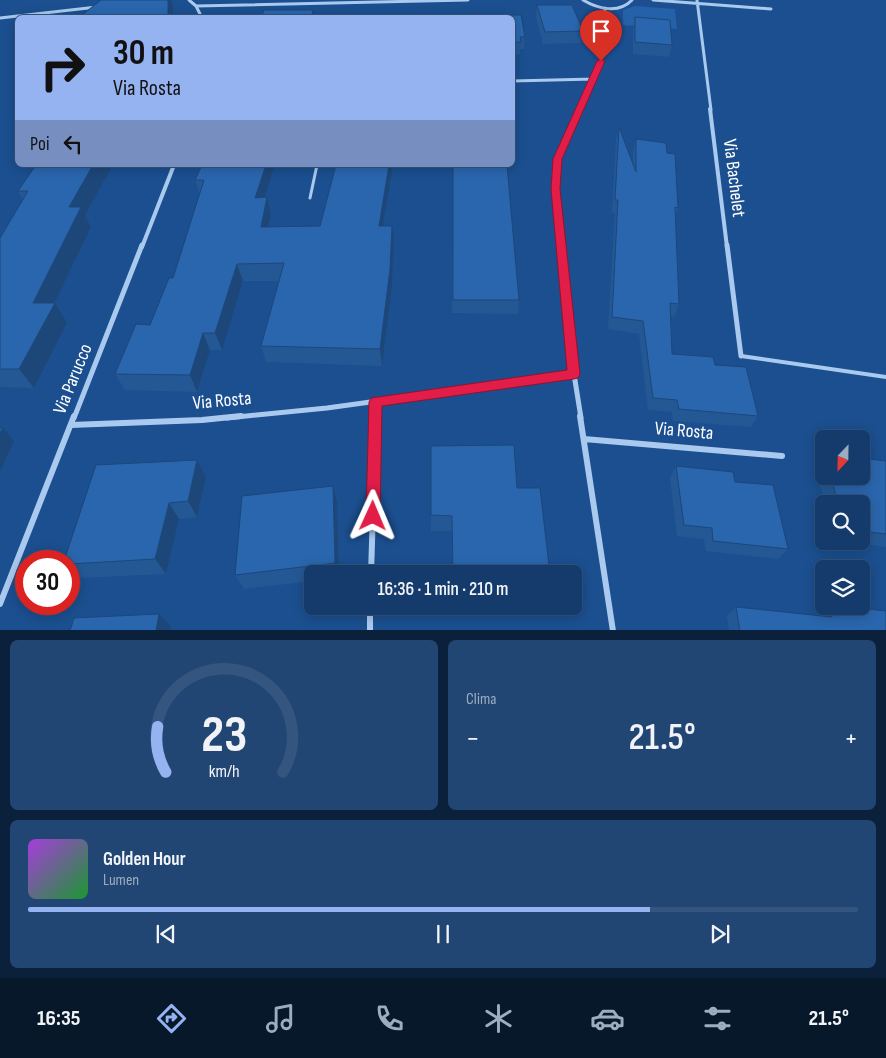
<!DOCTYPE html>
<html lang="it">
<meta charset="utf-8">
<style>
body{margin:0;font-family:"Sofia Sans Condensed",sans-serif;background:#214673;color:#f1f3f6;height:100vh;display:flex;flex-direction:column;font-size:19px;white-space:nowrap}
*{box-sizing:border-box;margin:0}
p{font-size:16px;color:#9dadc1}
.icon{flex:none;width:28px;height:28px;fill:none;stroke:currentColor;stroke-width:2;stroke-linecap:round;stroke-linejoin:round}
.map{position:relative;height:630px;overflow:hidden}
.side{display:flex;flex-direction:column;gap:10px;padding:10px;background:#0b203b;flex:1}
.side>*{flex:none}
.top-card{position:absolute;left:15px;top:15px;width:500px;height:152px;border-radius:8px;box-shadow:0 2px 12px #0003,0 0 0 1px #33557e;background:#95b2f1;color:#111;overflow:hidden}
.needle{width:32px;rotate:202deg}
.fabs{position:absolute;left:815px;top:430px;display:grid;gap:10px}
.fabs a{display:grid;place-items:center;width:55px;height:55px;border-radius:8px;background:#143b6b;box-shadow:0 2px 12px #0003,0 0 0 1px #33557e;font-size:25px}
.speed{position:absolute;left:15px;top:550px;display:flex;gap:10px;font-size:25px;font-weight:700;text-align:center}
.speed>*{display:grid;place-content:center;width:65px;height:65px;border-radius:50%;background:#143b6b;box-shadow:0 2px 12px #0003,0 0 0 1px #33557e;line-height:1}
.speed .limit{border:8px solid #d22;background:#fff;color:#111}
.pin{position:absolute;display:grid;place-items:center;width:42px;height:42px;color:#fff;margin:-51px -21px;border-radius:50% 50% 50% 0;rotate:-45deg;box-shadow:0 0 5px #0007}
.pin .icon{rotate:45deg}
.me{position:absolute;width:55px;margin:-28px;rotate:1deg;stroke-linejoin:round;filter:drop-shadow(0 0 4px #0008)}
.turn{display:flex;align-items:center;gap:18px;height:105px;padding:0 15px;font-size:22px}
.turn .icon{width:65px;height:65px;stroke-width:2.5}
.turn b{display:block;font-size:35px;line-height:42px}
.then{display:flex;align-items:center;height:48px;padding:0 15px;background:#0003;gap:10px;font-size:19px}
.big{font-size:38px;font-weight:600;line-height:1.1}
.side .widget{flex:1;display:flex;flex-direction:column;justify-content:center;gap:8px;min-width:0;padding:0 18px;border-radius:8px;background:#214673}
.side .dial{align-items:center;gap:0}
.dial svg{height:130px;overflow:visible;fill:none;stroke:#33557e;stroke-width:7;stroke-linecap:round;text-anchor:middle}
.dial text{fill:#f1f3f6;stroke:none}
.song{display:flex;align-items:center;gap:15px}
.cover{width:60px;height:60px;border-radius:8px;background:linear-gradient(135deg,hsl(280 70% 55%),hsl(130 70% 35%))}
.played{height:5px;border-radius:2px;background:linear-gradient(90deg,#95b2f1 75%,#33557e 75%)}
.keys{display:flex;justify-content:space-around;direction:ltr}
.heat{display:flex;justify-content:space-between;align-items:center;font-size:28px;direction:ltr}
.side .tiles{flex:1;display:grid;gap:10px;grid-template-columns:1fr 1fr}
.widget:last-child{grid-column:span 2}
.trip{position:absolute;left:304px;top:565px;width:278px;height:50px;border-radius:8px;background:#143b6b;box-shadow:0 2px 12px #0003,0 0 0 1px #33557e;font-weight:600;line-height:50px;text-align:center}
.menu{display:flex;height:80px;justify-content:space-around;align-items:center;background:#08182b;color:#9dadc1}
.menu .icon{width:35px;height:35px}
.menu .active{color:#95b2f1}
.menu b{font-size:22px;color:#f1f3f6}
.map>svg:first-child{display:block}
.green{fill:#2461a8}
.lines{fill:none;stroke-linecap:round;stroke-linejoin:round}
.lane-far1{stroke:#a9c9ee;stroke-width:3}
.lane{stroke:#a9c9ee;stroke-width:4}
.street-far3{stroke:#a9c9ee;stroke-width:3}
.street-far2{stroke:#a9c9ee;stroke-width:4}
.street-far1{stroke:#a9c9ee;stroke-width:5}
.street{stroke:#a9c9ee;stroke-width:6}
.wall{fill:#245895}
.shaded-wall{fill:#1d4779}
.building{fill:#2a66ad;stroke:#1d4779}
.route{fill:#e11d48;stroke:#92132f}
.labels{text-anchor:middle;dominant-baseline:central;stroke-width:5;stroke-linejoin:round;paint-order:stroke}
.street-label{font-size:19px;fill:#fff;stroke:#1b4f8f}
</style>
<div class="map">
<svg width="886" height="631" viewBox="0 0 886 631">
<rect width="100%" height="100%" fill="#1b4f8f"/>
<path class="green" d="M 635,6 L 675,9 L 677,29 L 623,25 L 623,10 Z"/>
<g class="lines">
<path class="lane-far1" d="M 310,198 L 317,165"/>
<path class="lane" d="M 741,356 L 886,377"/>
<path class="street-far3" d="M 189,0 L 196,6 L 202,18
M 583,0 C 598,9 619,14 632,0
M 653,0 L 771,9
M 697,0 L 711,110
M 196,6 L 468,0
M 0,18 L 97,7
M 512,81 L 594,79
M 580,110 L 601,61 L 605,8"/>
<path class="street-far2" d="M 710,109 L 727,247
M 142,247 L 174,165
M 562,247 L 556,189 L 558,159 L 580,109"/>
<path class="street-far1" d="M 561,245 L 574,374 L 581,418
M 727,245 L 741,356
M 74,418 L 142,245
M 227,418 L 327,408 L 574,374
M 376,418 L 376,402"/>
<path class="street" d="M 580,416 L 613,631
M 71,425 L 202,420 L 241,416
M 584,439 L 782,456
M 371,574 L 376,416
M 0,604 L 74,416
M 370,606 L 370,631"/>
</g>
<path class="wall" d="M 537,5 L 583,31 L 581,43 L 543,44 L 536,17 Z
M 635,17 L 672,45 L 669,57 L 633,54 L 633,29 Z
M 512,18 L 525,37 L 524,49 L 520,49 L 520,54 L 512,55 Z
M 619,127 L 633,164 L 633,151 L 636,139 L 667,153 L 678,208 L 675,218 L 679,304 L 674,317 L 671,316 L 672,354 L 715,365 L 758,416 L 751,427 L 673,421 L 672,412 L 648,410 L 639,334 L 608,329 L 615,213 L 612,213 L 616,139 Z
M 36,165 L 113,165 L 85,215 L 91,227 L 54,303 L 67,323 L 34,388 L 0,387 L 0,238 L 23,200 L 18,191 Z
M 202,165 L 275,165 L 265,197 L 267,197 L 271,214 L 269,227 L 383,226 L 394,243 L 392,286 L 382,366 L 266,362 L 261,346 L 279,281 L 243,281 L 222,350 L 210,350 L 197,392 L 125,390 L 115,374 L 150,325 L 173,278 L 200,194 L 195,180 Z
M 453,165 L 519,300 L 518,314 L 452,313 Z
M 824,455 L 824,476 L 861,476 L 886,461 L 886,547 L 843,541 L 861,541 L 861,504 L 825,504 L 815,466 Z
M 197,460 L 206,477 L 197,517 L 179,519 L 166,574 L 78,578 L 69,569 L 69,561 Z
M 676,466 L 735,482 L 788,549 L 778,559 L 706,551 L 704,539 L 677,536 L 670,478 Z
M 333,486 L 337,502 L 339,574 L 312,574 L 312,581 L 244,589 L 235,575 Z
M 517,488 L 550,574 L 452,574 L 452,531 L 431,531 L 431,515 Z
M 827,606 L 829,606 L 886,631 L 729,631 L 727,616 L 736,607 L 818,616 L 817,614 Z"/>
<path class="shaded-wall" d="M 168,0 L 171,0 L 173,5 L 173,18 L 168,18 Z
M 313,10 L 314,18 L 311,18 Z
M 93,165 L 113,165 L 85,215 L 91,227 L 51,310 L 55,303 L 67,323 L 34,388 L 19,369 L 33,303 L 69,207 Z
M 266,165 L 275,165 L 259,215 L 255,198 Z
M 389,165 L 393,165 L 380,243 L 379,226 Z
M 267,197 L 271,214 L 265,244 L 261,227 Z
M 392,226 L 394,243 L 392,286 L 382,366 L 380,349 Z
M 237,264 L 243,281 L 222,350 L 215,333 Z
M 203,333 L 210,350 L 197,392 L 190,375 Z
M 3,428 L 14,441 L 0,471 L 0,434 Z
M 197,460 L 206,477 L 197,517 L 188,501 Z
M 333,486 L 337,502 L 339,574 L 338,574 L 335,563 Z
M 169,503 L 179,519 L 166,574 L 155,559 Z
M 159,614 L 171,627 L 171,631 L 156,631 Z"/>
<path class="building" d="M 101,0 L 168,0 L 168,16 L 173,16 L 173,18 L 78,18 Z
M 537,5 L 572,5 L 583,31 L 545,32 Z
M 264,10 L 313,10 L 311,18 L 261,18 Z
M 480,15 L 521,15 L 525,37 L 520,37 L 521,42 L 512,42 L 512,18 L 480,18 Z
M 635,17 L 670,20 L 672,45 L 635,42 Z
M 619,127 L 636,172 L 636,139 L 666,143 L 667,153 L 675,154 L 678,208 L 675,207 L 679,304 L 670,303 L 672,354 L 713,357 L 715,365 L 746,367 L 758,416 L 679,409 L 677,400 L 653,398 L 643,321 L 612,317 L 618,200 L 615,200 Z
M 36,165 L 93,165 L 69,207 L 81,207 L 33,303 L 55,303 L 19,369 L 0,369 L 0,238 L 28,191 L 18,191 Z
M 202,165 L 266,165 L 255,198 L 267,197 L 261,227 L 320,226 L 336,165 L 389,165 L 379,226 L 392,226 L 390,269 L 380,349 L 261,346 L 284,263 L 237,264 L 215,333 L 203,333 L 190,375 L 115,374 L 136,324 L 150,325 L 169,278 L 173,278 L 204,180 L 195,180 Z
M 453,165 L 507,165 L 519,300 L 453,300 Z
M 0,428 L 3,428 L 0,434 Z
M 514,445 L 517,488 L 540,488 L 550,574 L 453,574 L 452,516 L 431,515 L 431,446 Z
M 861,458 L 886,461 L 886,534 L 861,531 L 861,504 L 838,504 L 831,476 L 861,476 Z
M 197,460 L 188,501 L 169,503 L 155,559 L 69,564 L 69,561 L 64,561 L 96,465 Z
M 676,466 L 733,472 L 735,482 L 773,485 L 788,549 L 713,541 L 712,528 L 684,525 Z
M 333,486 L 335,563 L 235,575 L 242,496 Z
M 829,606 L 841,606 L 886,611 L 886,631 L 740,631 L 736,607 L 832,617 Z
M 159,614 L 156,631 L 70,631 L 74,618 Z"/>
<path class="route" d="M 601,58 L 605,61 L 562,159 L 560,189 L 580,374 L 578,378 L 574,379 L 382,406 L 380,516 L 378,521 L 373,523 L 368,521 L 366,516 L 369,402 L 371,398 L 567,370 L 551,189 L 553,159 L 597,61 Z"/>
<g class="labels">
<g class="street-label">
<text transform="translate(734 178) rotate(83)">Via Bachelet</text>
<text transform="translate(73 379) rotate(-68)">Via Parucco</text>
<text transform="translate(222 401) rotate(-5)">Via Rosta</text>
<text transform="translate(684 431) rotate(5)">Via Rosta</text>
</g>
</g>
</svg>
<div class="fabs">
<a><svg class="needle" viewBox="-14 -14 28 28"><path d="M0-13l5 13h-10z" fill="#e53935"/><path d="M0 13l5-13h-10z" fill="#9dadc1"/></svg></a>
<a><svg class="icon" aria-label="search" viewBox="0 0 24 24"><circle cx="10" cy="10" r="6"/><path d="M15 15l6 6"/></svg></a>
<a><svg class="icon" aria-label="layers" viewBox="0 0 24 24"><path d="M12 4l9 5-9 5-9-5zM3 14l9 5 9-5"/></svg></a>
</div>
<div class="speed"><div class="limit">30</div></div>
<div class="pin" style="left:601px;top:61px;background:#d93025"><svg class="icon" aria-label="arrive" viewBox="0 0 24 24"><path d="M6 21V4h12l-3 4 3 4H6"/></svg></div>
<svg class="me" style="left:373px;top:516px" viewBox="-20 -20 40 40"><path d="M0-17L14 15 0 8-14 15z" fill="#e11d48" stroke="#fff" stroke-width="4"/></svg>
<div class="trip">16:36 · 1 min · 210 m</div>
<div class="top-card">
<div class="turn"><svg class="icon" aria-label="right" viewBox="0 0 24 24"><path d="M7 20v-9h11M14 6l5 5-5 5"/></svg><div><b>30 m</b>Via Rosta</div></div>
<div class="then">Poi<svg class="icon" aria-label="left" viewBox="0 0 24 24"><path d="M17 20v-9H6M10 6l-5 5 5 5"/></svg></div>
</div>
</div>
<section class="side">
<div class="tiles">
<div class="widget dial"><svg viewBox="0 0 100 80">
<path d="M14 69A42 42 0 1 1 86 69"/>
<path d="M14 69A42 42 0 0 1 9 41" stroke="#95b2f1"/>
<text x="50" y="56" font-size="32" font-weight="700">23</text>
<text x="50" y="72" font-size="11">km/h</text>
</svg></div>
<div class="widget"><p>Clima</p>
<div class="heat"><a>−</a><b class="big">21.5°</b><a>+</a></div>
</div>
<div class="widget">
<div class="song"><i class="cover"></i><div><b>Golden Hour</b><p>Lumen</p></div></div>
<div class="played"></div>
<div class="keys"><svg class="icon" aria-label="previous" viewBox="0 0 24 24"><path d="M18 5L8 12l10 7zM5 5v14"/></svg><svg class="icon" aria-label="pause" viewBox="0 0 24 24"><path d="M8 5v14M16 5v14"/></svg><svg class="icon" aria-label="next" viewBox="0 0 24 24"><path d="M6 5l10 7-10 7zM19 5v14"/></svg></div>
</div>
</div>
</section>
<nav class="menu">
<b>16:35</b>
<svg class="icon active" aria-label="directions" viewBox="0 0 24 24"><path d="M12 3l9 9-9 9-9-9zM9 14v-3h6M13 9l2 2-2 2"/></svg>
<svg class="icon" aria-label="music" viewBox="0 0 24 24"><path d="M9 18V5l10-2v13"/><circle cx="6" cy="18" r="3"/><circle cx="16" cy="16" r="3"/></svg>
<svg class="icon" aria-label="phone" viewBox="0 0 24 24"><path d="M5 4h4l2 5-3 2q2 4 5 5l2-3 5 2v4C11 20 4 13 5 4z"/></svg>
<svg class="icon" aria-label="climate" viewBox="0 0 24 24"><path d="M12 3v18M4 7l16 10M4 17L20 7"/></svg>
<svg class="icon" aria-label="car" viewBox="0 0 24 24"><path d="M5 17H2v-5l4-1 3-4h7l3 4 3 1v5h-3M9 17h6M6 11h13"/><circle cx="7" cy="17" r="2"/><circle cx="17" cy="17" r="2"/></svg>
<svg class="icon" aria-label="filters" viewBox="0 0 24 24"><path d="M4 7h16M4 17h16"/><circle cx="9" cy="7" r="2"/><circle cx="15" cy="17" r="2"/></svg>
<b>21.5°</b>
</nav>
